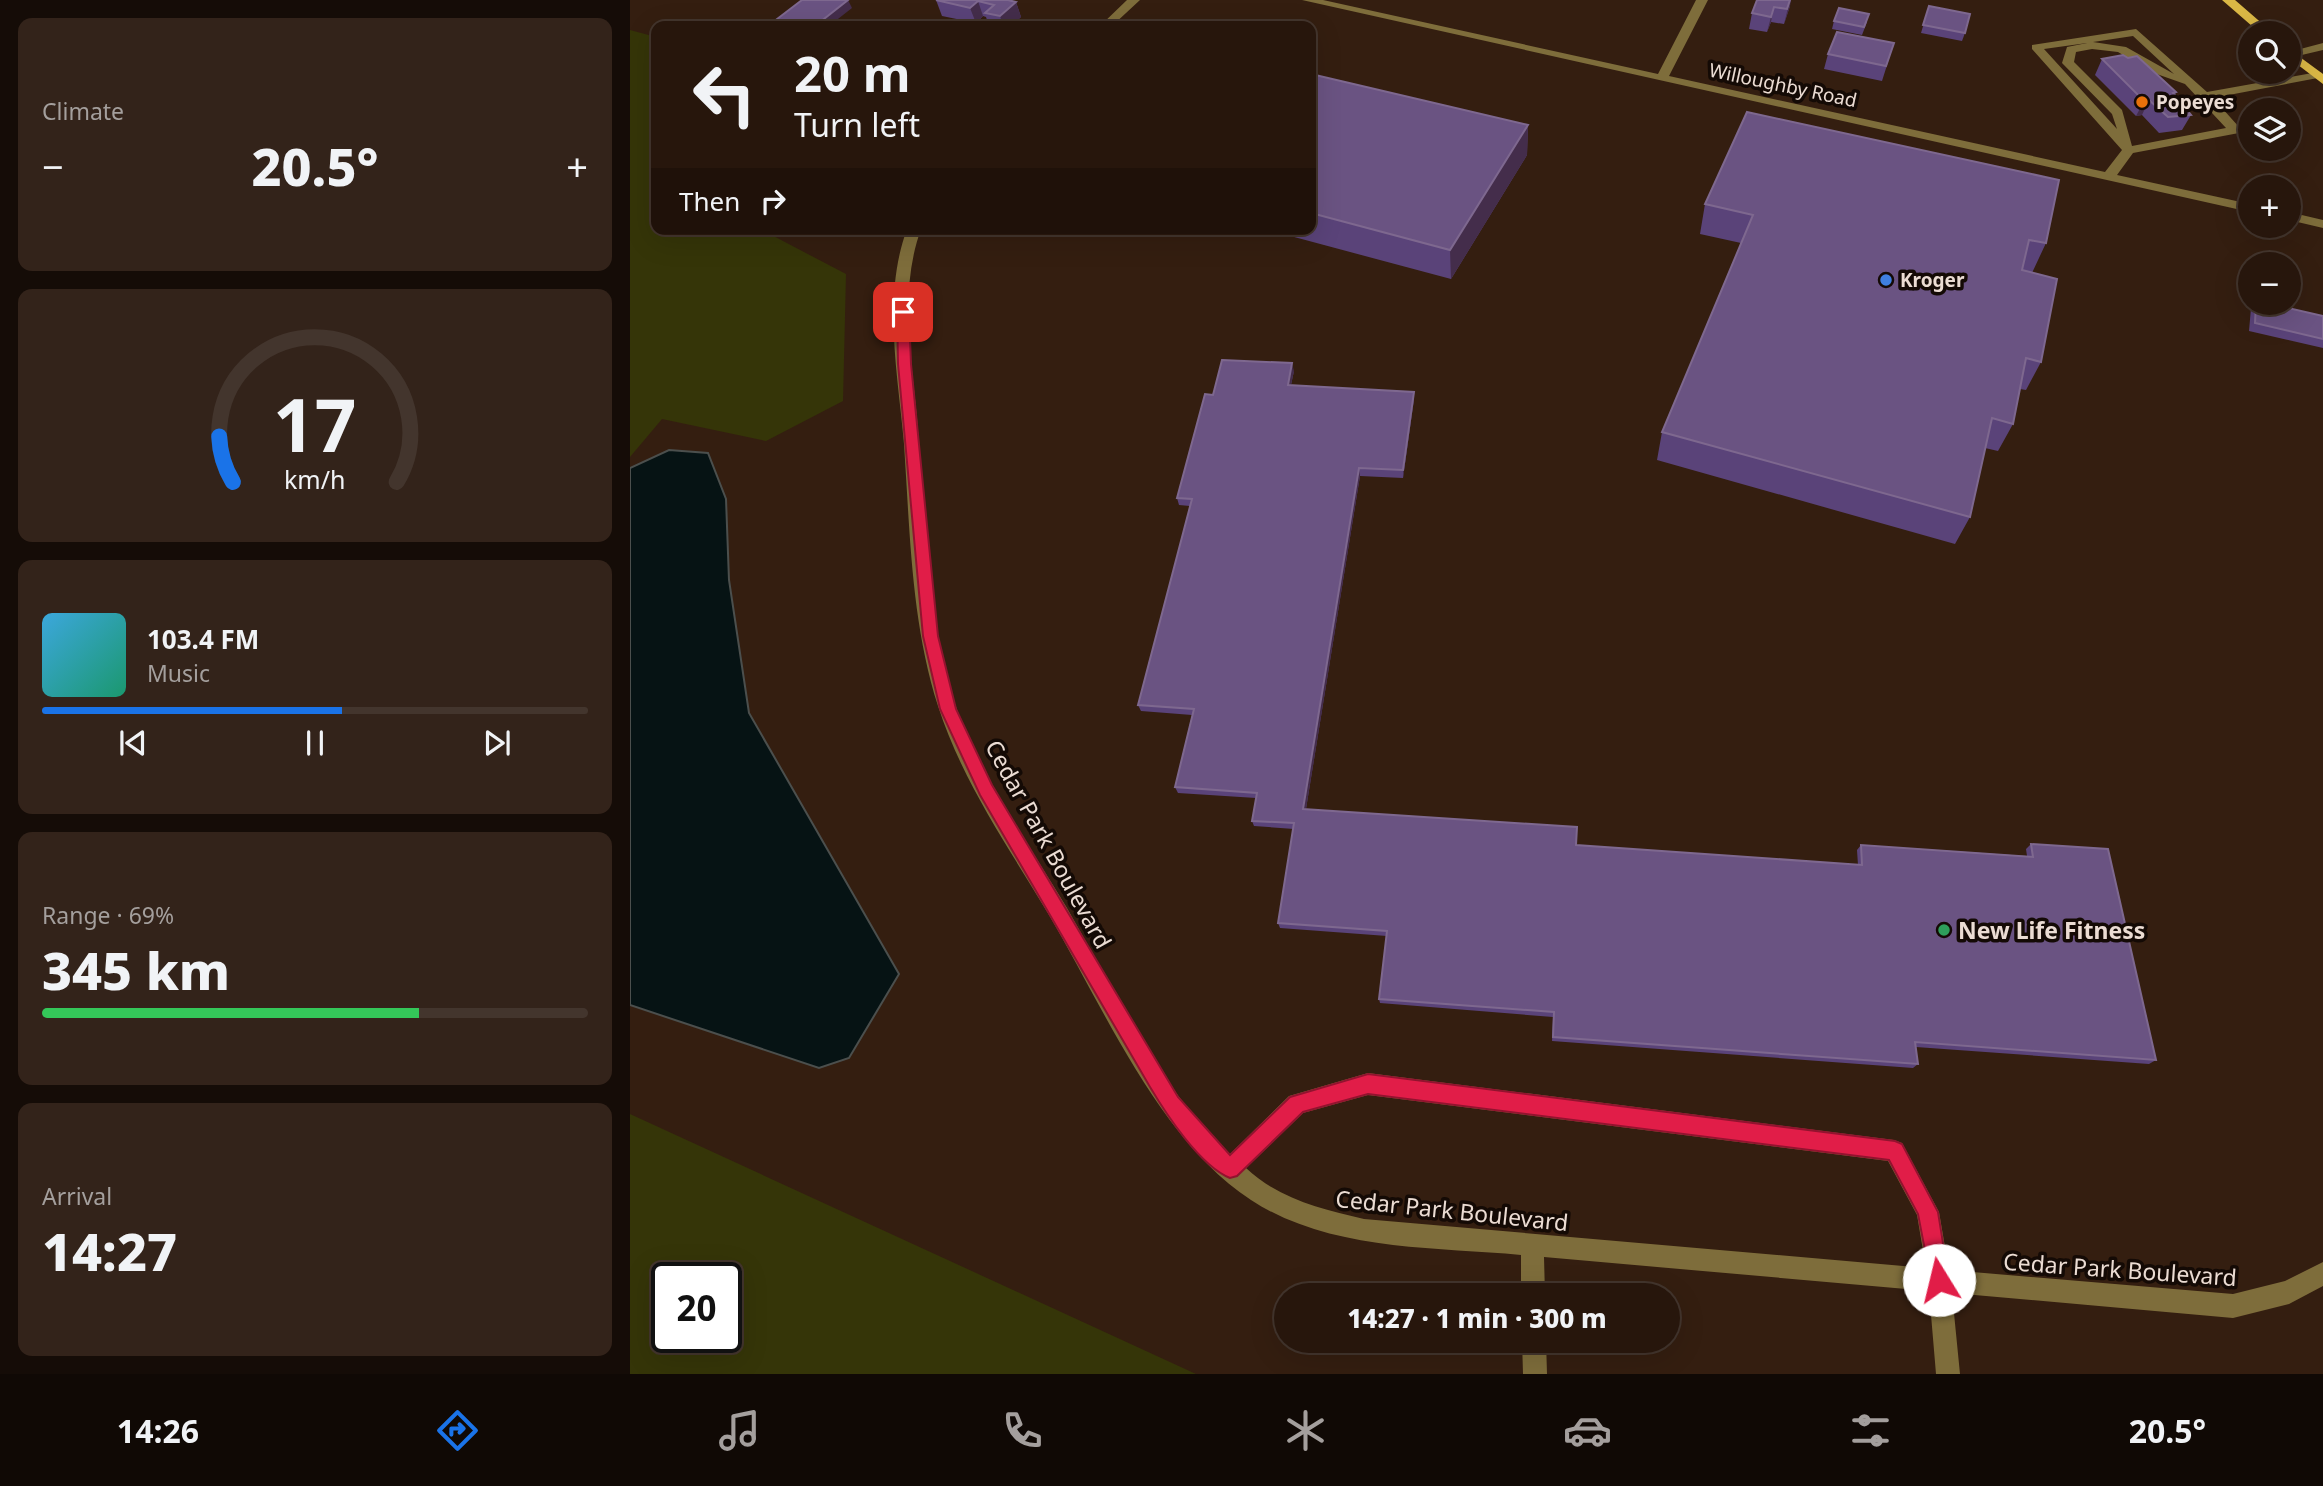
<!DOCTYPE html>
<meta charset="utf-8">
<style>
body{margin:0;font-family:"Noto Sans",sans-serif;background:#33231a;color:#f1f3f6;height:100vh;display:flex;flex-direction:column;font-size:26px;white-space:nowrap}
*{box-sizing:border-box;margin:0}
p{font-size:23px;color:#a49f9d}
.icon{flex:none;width:38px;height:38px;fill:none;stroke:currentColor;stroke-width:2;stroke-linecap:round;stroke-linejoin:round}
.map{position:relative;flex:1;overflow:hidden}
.drawer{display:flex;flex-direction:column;gap:18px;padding:18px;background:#150c07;width:630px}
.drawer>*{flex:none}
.hud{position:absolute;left:21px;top:21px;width:665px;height:214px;border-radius:14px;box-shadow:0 7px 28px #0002,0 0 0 2px #43352d;background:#27160c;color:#f1f3f6;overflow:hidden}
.controls{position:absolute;left:1608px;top:21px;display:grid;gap:14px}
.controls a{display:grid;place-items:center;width:63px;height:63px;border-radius:50%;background:#27160c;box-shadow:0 7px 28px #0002,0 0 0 2px #43352d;font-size:35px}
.speed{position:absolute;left:21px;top:1262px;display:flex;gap:14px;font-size:35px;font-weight:700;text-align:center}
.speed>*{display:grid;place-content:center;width:91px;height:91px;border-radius:50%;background:#27160c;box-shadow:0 7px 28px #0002,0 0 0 2px #43352d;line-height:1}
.speed .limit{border:4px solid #111;border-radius:10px;background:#fff;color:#111}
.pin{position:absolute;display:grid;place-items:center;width:60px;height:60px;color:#fff;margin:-30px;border-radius:14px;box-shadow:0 4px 10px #0006}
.me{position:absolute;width:77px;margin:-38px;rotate:351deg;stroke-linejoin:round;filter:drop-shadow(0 0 5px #0008)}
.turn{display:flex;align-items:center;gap:24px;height:147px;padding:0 28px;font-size:32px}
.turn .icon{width:91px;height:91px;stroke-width:2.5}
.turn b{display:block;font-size:49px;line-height:60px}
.then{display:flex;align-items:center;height:66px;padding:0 28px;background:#0003;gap:14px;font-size:26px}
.big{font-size:52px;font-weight:800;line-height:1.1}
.drawer .card{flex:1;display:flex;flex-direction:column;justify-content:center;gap:10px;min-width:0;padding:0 24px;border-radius:14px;background:#33231a}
.drawer .dial{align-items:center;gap:0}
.dial svg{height:182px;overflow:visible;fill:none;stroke:#43352d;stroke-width:7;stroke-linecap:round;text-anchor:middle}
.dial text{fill:#f1f3f6;stroke:none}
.song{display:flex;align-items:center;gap:21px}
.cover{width:84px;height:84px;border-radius:10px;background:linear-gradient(135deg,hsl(200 70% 55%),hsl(160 70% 35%))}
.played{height:7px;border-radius:4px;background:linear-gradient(90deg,#1a73e8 55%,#43352d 55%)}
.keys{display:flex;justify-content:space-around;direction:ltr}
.heat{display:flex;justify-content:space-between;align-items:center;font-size:38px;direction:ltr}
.charge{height:10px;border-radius:5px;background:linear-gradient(90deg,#34c759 69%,#43352d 0)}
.trip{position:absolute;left:644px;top:1283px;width:406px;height:70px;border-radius:35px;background:#27160c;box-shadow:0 7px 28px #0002,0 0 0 2px #43352d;font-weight:800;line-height:70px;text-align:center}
.tabs{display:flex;height:112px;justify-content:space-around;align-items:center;background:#100905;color:#a49f9d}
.tabs .icon{width:49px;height:49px}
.tabs .current{color:#1a73e8}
.tabs b{font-size:32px;color:#f1f3f6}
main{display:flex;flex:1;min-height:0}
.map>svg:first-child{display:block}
.green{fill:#353508;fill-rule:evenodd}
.water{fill:#061314;stroke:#4b4f4d;stroke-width:2}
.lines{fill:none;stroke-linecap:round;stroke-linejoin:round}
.minor{fill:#7e6d3b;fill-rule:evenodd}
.major{fill:#d9b745;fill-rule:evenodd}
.wall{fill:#5a4379}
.shaded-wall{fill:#442d4b}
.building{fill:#6a5382;stroke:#7e688f;stroke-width:2}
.route{fill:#e11d48;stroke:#92132f;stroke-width:2}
.food-dot{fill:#e8710a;stroke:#140a05;stroke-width:2.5}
.shop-dot{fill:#3f7fe0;stroke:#140a05;stroke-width:2.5}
.leisure-dot{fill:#2e9e5b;stroke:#140a05;stroke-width:2.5}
.labels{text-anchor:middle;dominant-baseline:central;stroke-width:7;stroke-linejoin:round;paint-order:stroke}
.far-street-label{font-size:19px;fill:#ebdcd3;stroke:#140a05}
.far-poi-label{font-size:19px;font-weight:bold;fill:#ebdcd3;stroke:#140a05;text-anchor:start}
.street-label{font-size:23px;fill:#ebdcd3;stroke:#140a05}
.poi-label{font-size:23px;font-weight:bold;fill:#ebdcd3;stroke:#140a05;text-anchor:start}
</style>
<main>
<section class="drawer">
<div class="card"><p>Climate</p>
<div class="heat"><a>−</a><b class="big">20.5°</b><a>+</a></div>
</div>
<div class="card dial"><svg viewBox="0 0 100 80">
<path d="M14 69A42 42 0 1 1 86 69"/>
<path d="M14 69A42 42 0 0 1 8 49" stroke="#1a73e8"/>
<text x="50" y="56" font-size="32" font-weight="700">17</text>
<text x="50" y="72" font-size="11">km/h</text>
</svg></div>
<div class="card">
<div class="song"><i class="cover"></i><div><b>103.4 FM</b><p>Music</p></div></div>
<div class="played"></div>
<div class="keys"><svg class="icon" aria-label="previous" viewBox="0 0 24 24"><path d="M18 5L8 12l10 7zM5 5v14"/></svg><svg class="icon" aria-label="pause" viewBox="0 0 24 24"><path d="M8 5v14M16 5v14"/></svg><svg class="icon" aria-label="next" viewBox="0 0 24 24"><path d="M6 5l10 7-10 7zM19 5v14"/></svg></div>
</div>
<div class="card"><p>Range · 69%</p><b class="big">345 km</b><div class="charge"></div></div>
<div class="card"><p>Arrival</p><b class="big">14:27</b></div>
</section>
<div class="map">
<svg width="1693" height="1374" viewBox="0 0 1693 1374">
<rect width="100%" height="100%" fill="#341e10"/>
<path class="green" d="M 0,30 L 26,37 L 26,229 L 130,229 L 216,274 L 213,401 L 136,441 L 32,419 L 0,457 Z
M 0,1114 L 566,1374 L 0,1374 ZM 37,1278 L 96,1278 L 96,1337 L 37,1337 Z"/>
<path class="water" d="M 39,450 L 78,453 L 96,499 L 99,580 L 119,713 L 269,974 L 219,1058 L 189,1068 L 0,1005 L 0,468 Z"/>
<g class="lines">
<path class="minor" d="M 497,0 L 510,0 L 482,26 L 470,26 Z
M 672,0 L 693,0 L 1028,74 L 1066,0 L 1078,0 L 1039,76 L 1475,172 L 1492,150 L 1402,49 L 1402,45 L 1506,29 L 1577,92 L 1688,72 L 1692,73 L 1693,77 L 1583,98 L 1609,127 L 1609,133 L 1503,153 L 1487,175 L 1620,204 L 1620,212 ZM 1503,36 L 1544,74 L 1496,47 L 1463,42 ZM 1457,43 L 1437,47 L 1432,63 L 1482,114 L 1487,129 L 1414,49 ZM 1462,49 L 1488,52 L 1521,72 L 1555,84 L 1596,128 L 1502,146 L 1492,110 L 1444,62 L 1446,52 Z
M 1693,43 L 1693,50 L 1659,58 L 1659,52 Z
M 1659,212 L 1693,220 L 1693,228 L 1659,220 Z
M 277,229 L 291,229 C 269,290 281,355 287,418 C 294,503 296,591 316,674 C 338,760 392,833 437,908 C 485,992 528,1087 600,1154 L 659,1096 L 738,1073 L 1264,1140 L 1272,1143 L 1309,1212 L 1319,1270 L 1603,1294 L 1655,1281 L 1693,1262 L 1693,1286 L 1659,1304 L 1603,1318 L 1322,1293 L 1330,1374 L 1306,1374 L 1299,1291 L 914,1257 L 915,1295 L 891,1295 L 891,1255 C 802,1247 699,1251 621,1200 C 529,1140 474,1008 419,915 C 379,848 332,781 308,706 C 281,621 280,532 274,444 C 268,374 252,297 277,229 ZM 738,1095 L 1258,1161 L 1287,1215 L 1296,1268 L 734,1219 C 691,1209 649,1199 616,1168 L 673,1113 Z
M 892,1340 L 916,1340 L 917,1374 L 893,1374 Z"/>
<path class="major" d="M 1592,0 L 1605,0 L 1643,33 L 1630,33 Z
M 1659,49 L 1693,74 L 1693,84 L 1659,58 Z"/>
</g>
<path class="wall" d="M 306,0 L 386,2 L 391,17 L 381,26 L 359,26 L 356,17 L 353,16 L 346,23 L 312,16 Z
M 1127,0 L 1160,6 L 1154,24 L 1141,22 L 1137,32 L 1119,29 L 1122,13 Z
M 1299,6 L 1335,33 L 1332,41 L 1291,33 Z
M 1204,21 L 1237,22 L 1232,35 L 1202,29 Z
M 1264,43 L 1252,81 L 1194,69 L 1198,54 Z
M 1472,59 L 1546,92 L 1545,95 L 1561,115 L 1552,130 L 1529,133 L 1512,115 L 1506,116 L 1465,75 Z
M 681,74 L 898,125 L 897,155 L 821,279 L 634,229 L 681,229 Z
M 1117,112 L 1416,243 L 1402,273 L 1411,362 L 1396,390 L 1390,389 L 1383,424 L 1368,451 L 1355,448 L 1340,517 L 1325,544 L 1027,460 L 1032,432 L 1111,243 L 1070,234 L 1075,204 Z
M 1624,303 L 1636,303 L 1693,316 L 1693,348 L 1619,331 L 1621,308 Z
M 664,371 L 661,385 L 784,392 L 784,399 L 773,478 L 730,476 L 676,809 L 946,845 L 1228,865 L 1227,850 L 1231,845 L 1397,856 L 1396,849 L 1401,844 L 1526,1060 L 1519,1064 L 1286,1047 L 1288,1064 L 1283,1068 L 922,1041 L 923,1017 L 750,1003 L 749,999 L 757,936 L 650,928 L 648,923 L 664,829 L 624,826 L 622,821 L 626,798 L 548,793 L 545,787 L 562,715 L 511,711 L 508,705 L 560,506 L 549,505 L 547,498 Z"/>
<path class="shaded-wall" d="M 218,0 L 222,8 L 199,26 L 185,26 Z
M 1160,0 L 1161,0 L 1160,6 L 1154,24 Z
M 348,1 L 353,16 L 346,23 L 340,8 Z
M 386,2 L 391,17 L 381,26 L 373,26 L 370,16 Z
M 1144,7 L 1141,22 L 1137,32 L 1141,17 Z
M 1519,100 L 1512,115 L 1506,116 L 1514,101 Z
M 898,125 L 897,155 L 821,279 L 820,250 Z
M 662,363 L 664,371 L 659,393 L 658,385 Z
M 784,392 L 784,399 L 773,478 L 773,470 Z
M 729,468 L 730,476 L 675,815 L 673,809 Z"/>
<path class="building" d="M 172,0 L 218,0 L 185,26 L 138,26 Z
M 306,0 L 378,0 L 386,2 L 370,16 L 355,13 L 364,5 L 348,1 L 340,8 Z
M 1127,0 L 1160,0 L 1157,9 L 1144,7 L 1141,17 L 1122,13 Z
M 1299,6 L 1340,14 L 1335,33 L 1293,25 Z
M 1209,8 L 1239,14 L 1234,27 L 1204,21 Z
M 1207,32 L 1264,43 L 1256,66 L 1198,54 Z
M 1493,55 L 1498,58 L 1507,56 L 1546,92 L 1543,93 L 1561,115 L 1538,117 L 1519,100 L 1514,101 L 1472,59 Z
M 681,74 L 898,125 L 820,250 L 681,213 Z
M 1117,112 L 1429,180 L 1416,243 L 1399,240 L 1392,270 L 1427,279 L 1411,362 L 1396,358 L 1383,424 L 1362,418 L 1340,517 L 1032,432 L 1123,215 L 1075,204 Z
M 1626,303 L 1636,303 L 1693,316 L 1693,339 L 1625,323 Z
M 592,360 L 662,363 L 658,385 L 784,392 L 773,470 L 729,468 L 673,809 L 947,827 L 946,845 L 1232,865 L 1231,845 L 1403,857 L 1401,844 L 1478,849 L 1526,1060 L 1285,1042 L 1288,1064 L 923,1037 L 924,1012 L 749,999 L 757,931 L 648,923 L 664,823 L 622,821 L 627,793 L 545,787 L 564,709 L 508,705 L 562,499 L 547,498 L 575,394 L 583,395 Z"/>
<path class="route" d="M 273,308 L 279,312 L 281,364 L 308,636 L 326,709 L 362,785 L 548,1097 L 600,1155 L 660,1097 L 738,1074 L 1265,1141 L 1272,1144 L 1308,1212 L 1319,1280 L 1316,1287 L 1309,1290 L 1302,1287 L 1288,1214 L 1259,1160 L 738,1094 L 673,1112 L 607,1176 L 600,1178 C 570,1166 536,1114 520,1087 L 350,795 L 310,709 L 293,636 L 268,364 L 267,312 Z"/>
<circle class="food-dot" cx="1512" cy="102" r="7"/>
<circle class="shop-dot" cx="1256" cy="280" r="7"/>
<circle class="leisure-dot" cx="1314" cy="930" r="7"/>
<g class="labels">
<g class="far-street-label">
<text transform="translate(1153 85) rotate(12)">Willoughby Road</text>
</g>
<g class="far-poi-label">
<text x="1526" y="102">Popeyes</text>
<text x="1270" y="280">Kroger</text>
</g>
<g class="street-label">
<text transform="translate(419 844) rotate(61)">Cedar Park Boulevard</text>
<text transform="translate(822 1210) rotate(6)">Cedar Park Boulevard</text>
<text transform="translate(1490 1269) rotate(4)">Cedar Park Boulevard</text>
</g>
<g class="poi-label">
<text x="1328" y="930">New Life Fitness</text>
</g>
</g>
</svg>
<div class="controls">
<a><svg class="icon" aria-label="search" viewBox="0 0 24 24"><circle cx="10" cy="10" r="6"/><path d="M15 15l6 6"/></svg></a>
<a><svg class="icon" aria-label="layers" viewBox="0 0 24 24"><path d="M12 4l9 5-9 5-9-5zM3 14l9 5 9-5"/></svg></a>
<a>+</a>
<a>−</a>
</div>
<div class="speed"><div class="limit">20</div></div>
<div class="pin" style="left:273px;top:312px;background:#d93025"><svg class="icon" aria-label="arrive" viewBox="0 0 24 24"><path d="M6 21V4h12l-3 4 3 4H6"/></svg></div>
<svg class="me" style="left:1309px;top:1280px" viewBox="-20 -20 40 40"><circle r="19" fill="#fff"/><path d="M0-13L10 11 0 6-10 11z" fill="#e11d48"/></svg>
<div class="trip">14:27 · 1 min · 300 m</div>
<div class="hud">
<div class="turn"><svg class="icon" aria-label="left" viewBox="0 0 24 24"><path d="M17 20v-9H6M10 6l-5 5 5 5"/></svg><div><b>20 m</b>Turn left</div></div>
<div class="then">Then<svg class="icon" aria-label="right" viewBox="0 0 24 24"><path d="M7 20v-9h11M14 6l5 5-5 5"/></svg></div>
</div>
</div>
</main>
<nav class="tabs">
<b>14:26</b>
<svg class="icon current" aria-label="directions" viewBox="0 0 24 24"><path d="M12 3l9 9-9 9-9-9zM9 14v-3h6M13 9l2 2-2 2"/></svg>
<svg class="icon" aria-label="music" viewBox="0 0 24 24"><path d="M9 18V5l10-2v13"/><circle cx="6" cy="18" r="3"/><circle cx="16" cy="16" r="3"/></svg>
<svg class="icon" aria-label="phone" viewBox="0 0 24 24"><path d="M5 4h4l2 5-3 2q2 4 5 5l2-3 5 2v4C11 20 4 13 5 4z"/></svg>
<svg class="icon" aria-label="climate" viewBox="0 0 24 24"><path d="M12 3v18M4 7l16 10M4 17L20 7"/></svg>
<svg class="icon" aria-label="car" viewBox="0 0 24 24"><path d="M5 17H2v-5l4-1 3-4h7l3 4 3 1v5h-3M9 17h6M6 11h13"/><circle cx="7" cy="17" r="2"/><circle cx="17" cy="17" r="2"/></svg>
<svg class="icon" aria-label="filters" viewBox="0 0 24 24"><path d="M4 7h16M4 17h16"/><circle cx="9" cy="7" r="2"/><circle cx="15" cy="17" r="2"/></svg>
<b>20.5°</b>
</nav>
